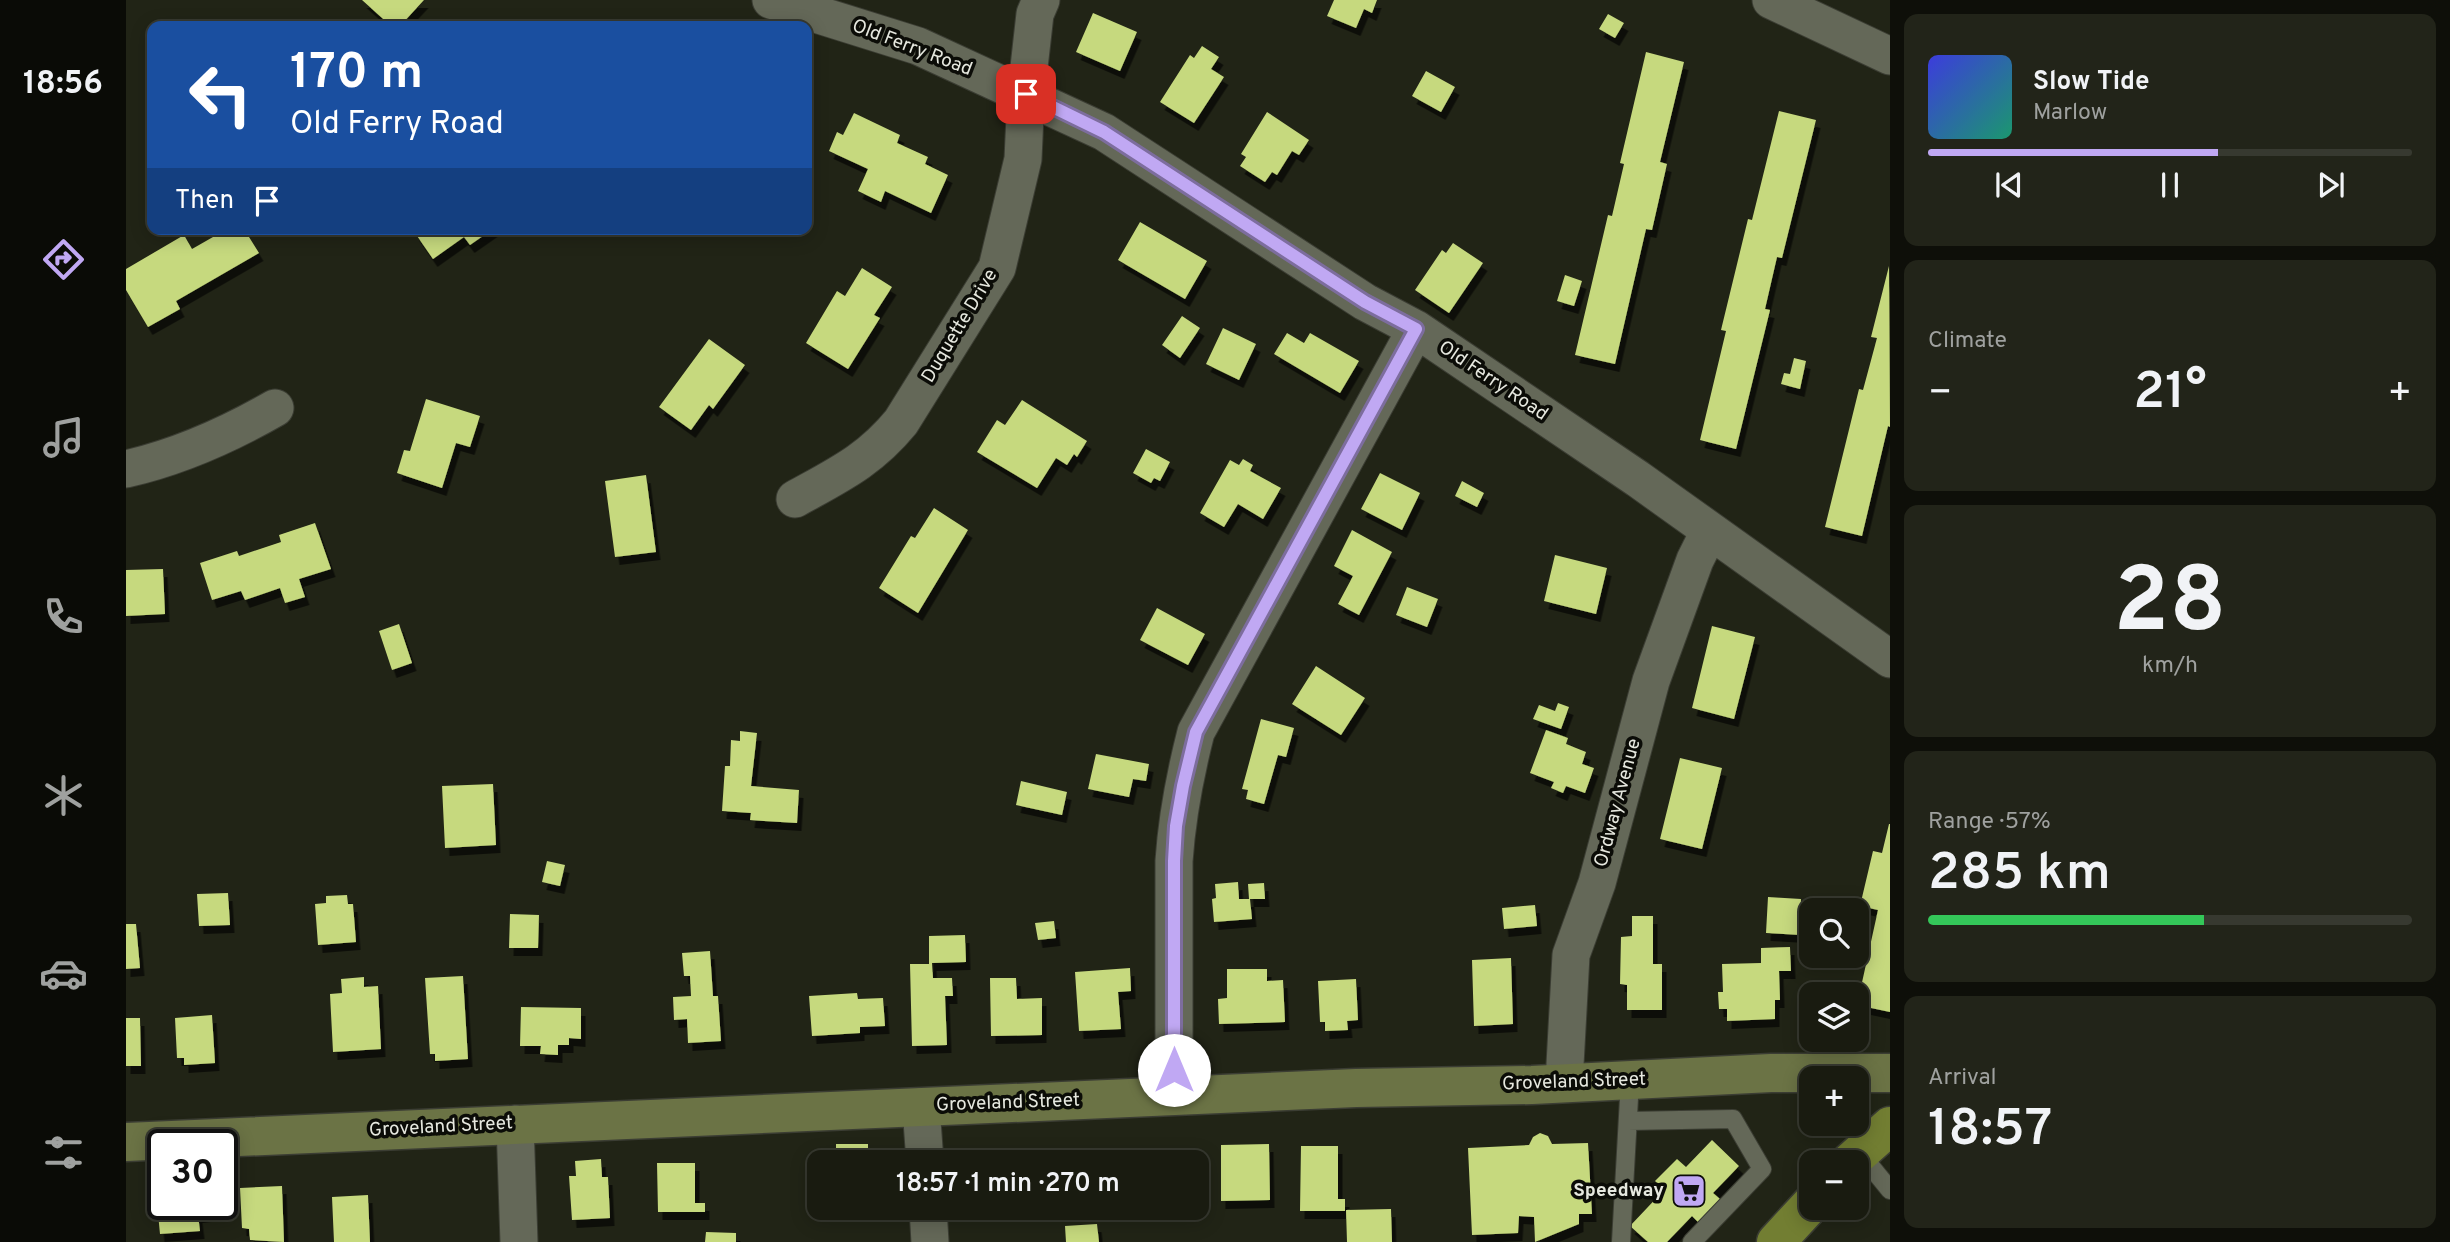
<!DOCTYPE html>
<meta charset="utf-8">
<style>
body{margin:0;font-family:Overpass,sans-serif;background:#222419;color:#f1f3f6;height:100vh;display:flex;flex-direction:column;font-size:26px;white-space:nowrap}
*{box-sizing:border-box;margin:0}
p{font-size:23px;color:#9fa19f}
.icon{flex:none;width:38px;height:38px;fill:none;stroke:currentColor;stroke-width:2;stroke-linecap:round;stroke-linejoin:round}
.map{position:relative;flex:1;overflow:hidden}
.drawer{display:flex;flex-direction:column;gap:14px;padding:14px;background:#0e0f09;width:560px}
.drawer>*{flex:none}
.guide{position:absolute;left:21px;top:21px;width:665px;height:214px;border-radius:14px;box-shadow:0 4px 18px #0003,0 0 0 2px #373930;background:#1a4fa0;color:#fff;overflow:hidden}
.fabs{position:absolute;left:1673px;top:898px;display:grid;gap:14px}
.fabs a{display:grid;place-items:center;width:70px;height:70px;border-radius:14px;background:#191b10;box-shadow:0 4px 18px #0003,0 0 0 2px #373930;font-size:35px}
.speed{position:absolute;left:21px;top:1129px;display:flex;gap:14px;font-size:35px;font-weight:700;text-align:center}
.speed>*{display:grid;place-content:center;width:91px;height:91px;border-radius:50%;background:#191b10;box-shadow:0 4px 18px #0003,0 0 0 2px #373930;line-height:1}
.speed .limit{border:4px solid #111;border-radius:10px;background:#fff;color:#111}
.pin{position:absolute;display:grid;place-items:center;width:60px;height:60px;color:#fff;margin:-30px;border-radius:14px;box-shadow:0 4px 10px #0006}
.me{position:absolute;width:77px;margin:-38px;rotate:0deg;stroke-linejoin:round;filter:drop-shadow(0 0 5px #0008)}
.turn{display:flex;align-items:center;gap:24px;height:147px;padding:0 28px;font-size:32px}
.turn .icon{width:91px;height:91px;stroke-width:2.5}
.turn b{display:block;font-size:49px;line-height:60px}
.then{display:flex;align-items:center;height:66px;padding:0 28px;background:#0003;gap:14px;font-size:26px}
.big{font-size:52px;font-weight:600;line-height:1.1}
.drawer .tile{flex:1;display:flex;flex-direction:column;justify-content:center;gap:10px;min-width:0;padding:0 24px;border-radius:14px;background:#222419}
.drawer .dial{align-items:center;gap:0}
.dial b{font-size:91px;line-height:1}
.song{display:flex;align-items:center;gap:21px}
.cover{width:84px;height:84px;border-radius:10px;background:linear-gradient(135deg,hsl(240 70% 55%),hsl(160 70% 35%))}
.played{height:7px;border-radius:4px;background:linear-gradient(90deg,#c0a8f3 60%,#373930 60%)}
.keys{display:flex;justify-content:space-around;direction:ltr}
.heat{display:flex;justify-content:space-between;align-items:center;font-size:38px;direction:ltr}
.charge{height:10px;border-radius:5px;background:linear-gradient(90deg,#34c759 57%,#373930 0)}
.trip{position:absolute;left:681px;top:1150px;width:402px;height:70px;border-radius:14px;background:#191b10;box-shadow:0 4px 18px #0003,0 0 0 2px #373930;font-weight:600;line-height:70px;text-align:center}
main{display:flex;flex:1;min-height:0}
.tab-bar{display:flex;flex-direction:column;width:126px;justify-content:space-around;align-items:center;background:#0a0b06;color:#9fa19f}
.tab-bar .icon{width:49px;height:49px}
.tab-bar .selected{color:#c0a8f3}
.tab-bar b{font-size:32px;color:#f1f3f6}
.map>svg:first-child{display:block}
.building{fill:#c6d97e;filter:url(#shadow)}
.lines{fill:none;stroke-linecap:round;stroke-linejoin:round}
.lane-casing{stroke:#3b3d33;stroke-width:20}
.street-casing{stroke:#3b3d33;stroke-width:39}
.secondary-casing{stroke:#3b3d33;stroke-width:41}
.primary-casing{stroke:#3b3d33;stroke-width:41}
.lane{stroke:#646858;stroke-width:18}
.street{stroke:#646858;stroke-width:37}
.secondary{stroke:#6b7345;stroke-width:38}
.primary{stroke:#727e32;stroke-width:38}
.route-casing{stroke:#7d6d9e;stroke-width:18}
.route{stroke:#c0a8f3;stroke-width:12}
.labels{text-anchor:middle;dominant-baseline:central;stroke-width:7;stroke-linejoin:round;paint-order:stroke}
.street-label{font-size:19px;fill:#e6e8df;stroke:#0b0c07}
.poi-label{font-size:19px;font-weight:bold;fill:#e6e8df;stroke:#0b0c07;text-anchor:end}
</style>
<main>
<nav class="tab-bar">
<b>18:56</b>
<svg class="icon selected" aria-label="directions" viewBox="0 0 24 24"><path d="M12 3l9 9-9 9-9-9zM9 14v-3h6M13 9l2 2-2 2"/></svg>
<svg class="icon" aria-label="music" viewBox="0 0 24 24"><path d="M9 18V5l10-2v13"/><circle cx="6" cy="18" r="3"/><circle cx="16" cy="16" r="3"/></svg>
<svg class="icon" aria-label="phone" viewBox="0 0 24 24"><path d="M5 4h4l2 5-3 2q2 4 5 5l2-3 5 2v4C11 20 4 13 5 4z"/></svg>
<svg class="icon" aria-label="climate" viewBox="0 0 24 24"><path d="M12 3v18M4 7l16 10M4 17L20 7"/></svg>
<svg class="icon" aria-label="car" viewBox="0 0 24 24"><path d="M5 17H2v-5l4-1 3-4h7l3 4 3 1v5h-3M9 17h6M6 11h13"/><circle cx="7" cy="17" r="2"/><circle cx="17" cy="17" r="2"/></svg>
<svg class="icon" aria-label="filters" viewBox="0 0 24 24"><path d="M4 7h16M4 17h16"/><circle cx="9" cy="7" r="2"/><circle cx="15" cy="17" r="2"/></svg>
</nav>
<div class="map">
<svg width="1764" height="1242" viewBox="0 0 1764 1242">
<defs>
<filter id="shadow"><feDropShadow dx="4.5" dy="8" stdDeviation="0" flood-color="#0009"/></filter>
</defs>
<rect width="100%" height="100%" fill="#212416"/>
<path class="building" d="M 236,0 L 298,0 L 274,26 L 265,26 Z
M 1208,0 L 1251,0 L 1246,13 L 1238,9 L 1230,28 L 1201,16 Z
M 967,13 L 1011,32 L 994,71 L 950,52 Z
M 1482,14 L 1498,23 L 1489,38 L 1473,29 Z
M 1076,46 L 1093,57 L 1085,69 L 1098,77 L 1068,123 L 1034,102 L 1064,55 L 1068,58 Z
M 1520,52 L 1558,62 L 1534,162 L 1541,164 L 1526,230 L 1520,229 L 1489,364 L 1449,355 L 1482,215 L 1486,216 L 1498,164 L 1494,163 Z
M 1300,71 L 1329,87 L 1315,112 L 1286,96 Z
M 1653,111 L 1690,120 L 1656,258 L 1651,257 L 1639,309 L 1644,310 L 1610,449 L 1574,440 L 1600,331 L 1595,330 L 1622,219 L 1626,220 Z
M 1141,112 L 1183,140 L 1173,155 L 1166,151 L 1151,175 L 1146,172 L 1139,182 L 1114,166 L 1120,157 L 1115,154 Z
M 728,113 L 774,135 L 771,143 L 802,157 L 799,164 L 822,175 L 805,213 L 759,191 L 755,202 L 732,191 L 742,169 L 703,151 L 711,132 L 717,135 Z
M 1014,222 L 1081,261 L 1059,299 L 992,260 Z
M 101,229 L 118,229 L 133,253 L 50,301 L 54,309 L 22,327 L 0,290 L 0,269 L 58,235 L 66,249 Z
M 294,229 L 367,229 L 344,245 L 338,237 L 307,259 L 289,233 Z
M 1327,243 L 1357,263 L 1323,313 L 1289,290 L 1316,250 L 1320,253 Z
M 1763,266 L 1764,427 L 1762,426 L 1736,536 L 1699,527 L 1733,389 L 1737,390 L 1751,338 L 1745,337 Z
M 736,268 L 766,287 L 748,315 L 754,318 L 722,369 L 680,343 L 711,291 L 719,296 Z
M 1439,275 L 1456,281 L 1448,306 L 1431,301 Z
M 1056,316 L 1074,328 L 1054,358 L 1036,345 Z
M 1097,328 L 1130,344 L 1113,380 L 1080,364 Z
M 1161,333 L 1178,343 L 1184,333 L 1233,361 L 1214,393 L 1148,354 Z
M 583,339 L 619,365 L 587,409 L 583,405 L 565,430 L 533,407 Z
M 1668,358 L 1680,361 L 1674,389 L 1655,384 L 1658,373 L 1664,374 Z
M 300,399 L 354,416 L 344,447 L 330,443 L 316,488 L 271,473 L 278,450 L 284,451 Z
M 896,400 L 961,441 L 951,457 L 948,454 L 941,465 L 930,458 L 911,488 L 851,452 L 871,420 L 879,425 Z
M 1020,449 L 1044,462 L 1034,481 L 1028,478 L 1025,483 L 1007,473 Z
M 1117,459 L 1127,465 L 1124,471 L 1155,488 L 1137,519 L 1112,504 L 1098,527 L 1074,513 L 1104,460 L 1113,465 Z
M 1254,473 L 1294,493 L 1276,530 L 1235,509 Z
M 520,475 L 530,552 L 489,557 L 479,481 Z
M 1336,481 L 1358,493 L 1351,507 L 1329,496 Z
M 808,508 L 842,530 L 792,613 L 753,588 L 785,536 L 789,538 Z
M 189,523 L 205,569 L 173,579 L 179,597 L 159,603 L 154,588 L 119,600 L 115,591 L 86,600 L 74,563 L 111,551 L 113,556 L 155,542 L 153,535 Z
M 1226,530 L 1266,552 L 1233,615 L 1212,604 L 1227,576 L 1208,566 Z
M 1429,555 L 1481,568 L 1470,614 L 1418,601 Z
M 37,569 L 39,614 L 0,616 L 0,570 Z
M 1281,587 L 1312,599 L 1301,627 L 1270,615 Z
M 1031,608 L 1079,634 L 1062,665 L 1014,640 Z
M 273,624 L 286,663 L 266,670 L 253,631 Z
M 1586,626 L 1629,637 L 1608,719 L 1566,708 Z
M 1190,666 L 1239,698 L 1215,735 L 1166,704 Z
M 1432,703 L 1443,707 L 1435,729 L 1407,719 L 1413,705 L 1429,711 Z
M 1135,719 L 1168,728 L 1160,757 L 1152,755 L 1138,804 L 1120,799 L 1122,790 L 1116,789 Z
M 1420,730 L 1442,738 L 1440,744 L 1460,752 L 1456,764 L 1468,768 L 1459,793 L 1440,786 L 1437,793 L 1425,788 L 1428,782 L 1404,773 Z
M 614,731 L 631,733 L 625,786 L 673,790 L 671,823 L 624,820 L 625,813 L 596,811 L 599,766 L 604,766 L 605,740 L 614,741 Z
M 970,754 L 1023,764 L 1020,781 L 1007,779 L 1003,797 L 962,789 Z
M 1554,758 L 1596,768 L 1576,849 L 1534,839 Z
M 895,781 L 941,792 L 936,815 L 890,805 Z
M 367,784 L 370,845 L 319,848 L 316,786 Z
M 1763,824 L 1764,824 L 1764,1012 L 1731,1005 L 1752,910 L 1734,906 L 1747,851 L 1756,853 Z
M 421,861 L 439,865 L 434,886 L 416,882 Z
M 1112,882 L 1113,899 L 1123,899 L 1122,884 L 1138,883 L 1139,899 L 1124,899 L 1126,919 L 1088,922 L 1086,899 L 1090,898 L 1089,884 Z
M 102,893 L 104,925 L 73,926 L 71,894 Z
M 221,895 L 222,904 L 227,904 L 230,942 L 192,945 L 189,904 L 200,903 L 200,896 Z
M 1642,897 L 1675,899 L 1674,935 L 1640,933 Z
M 1409,905 L 1411,926 L 1378,929 L 1376,908 Z
M 384,914 L 413,915 L 412,948 L 383,948 Z
M 1506,916 L 1527,916 L 1527,964 L 1536,964 L 1536,1010 L 1501,1010 L 1501,985 L 1494,984 L 1495,937 L 1506,936 Z
M 928,921 L 930,938 L 912,940 L 909,923 Z
M 0,924 L 10,924 L 14,968 L 0,969 Z
M 839,935 L 840,962 L 806,963 L 807,978 L 826,978 L 827,996 L 819,996 L 821,1045 L 786,1046 L 784,964 L 803,964 L 803,936 Z
M 1664,947 L 1665,971 L 1653,971 L 1654,1000 L 1649,1000 L 1649,1019 L 1601,1021 L 1601,1009 L 1593,1009 L 1592,992 L 1597,992 L 1596,964 L 1635,963 L 1635,948 Z
M 584,951 L 587,996 L 592,996 L 595,1041 L 562,1043 L 561,1019 L 548,1020 L 547,997 L 565,996 L 564,976 L 558,976 L 556,953 Z
M 1385,958 L 1387,1024 L 1348,1026 L 1346,960 Z
M 1004,968 L 1005,991 L 992,992 L 995,1029 L 953,1031 L 949,972 Z
M 1101,969 L 1141,969 L 1141,981 L 1157,980 L 1159,1022 L 1093,1024 L 1092,999 L 1101,998 Z
M 337,976 L 342,1059 L 309,1061 L 309,1054 L 304,1054 L 299,978 Z
M 238,977 L 238,987 L 252,986 L 255,1049 L 207,1052 L 204,994 L 216,993 L 215,979 Z
M 864,978 L 890,978 L 891,999 L 916,998 L 916,1035 L 865,1036 Z
M 1230,979 L 1232,1020 L 1221,1021 L 1222,1030 L 1199,1031 L 1199,1022 L 1194,1022 L 1192,981 Z
M 731,993 L 732,999 L 757,998 L 759,1026 L 734,1027 L 734,1033 L 686,1036 L 683,996 Z
M 395,1007 L 455,1008 L 455,1039 L 443,1038 L 443,1045 L 432,1045 L 432,1055 L 414,1054 L 415,1046 L 394,1046 Z
M 86,1015 L 89,1063 L 58,1065 L 58,1058 L 51,1058 L 49,1018 Z
M 0,1018 L 14,1018 L 15,1066 L 0,1066 Z
M 1414,1133 L 1422,1136 L 1426,1144 L 1462,1143 L 1466,1214 L 1453,1214 L 1453,1224 L 1409,1242 L 1408,1217 L 1393,1216 L 1392,1233 L 1346,1235 L 1342,1148 L 1403,1145 L 1407,1137 Z
M 1586,1140 L 1613,1166 L 1587,1193 L 1594,1199 L 1572,1222 L 1566,1216 L 1541,1242 L 1522,1242 L 1504,1226 L 1538,1190 L 1529,1181 L 1551,1159 L 1560,1167 Z
M 710,1144 L 742,1144 L 742,1159 L 770,1159 L 770,1162 L 710,1162 Z
M 1143,1144 L 1144,1200 L 1095,1201 L 1095,1145 Z
M 1175,1146 L 1212,1146 L 1212,1199 L 1219,1199 L 1219,1211 L 1174,1211 Z
M 993,1152 L 994,1162 L 969,1162 L 968,1155 Z
M 475,1159 L 476,1177 L 482,1177 L 484,1218 L 446,1220 L 443,1176 L 450,1176 L 449,1161 Z
M 531,1163 L 569,1163 L 569,1203 L 579,1203 L 579,1212 L 532,1212 Z
M 156,1186 L 158,1242 L 124,1240 L 123,1229 L 116,1228 L 114,1188 Z
M 30,1193 L 37,1193 L 37,1204 L 89,1204 L 90,1213 L 72,1215 L 74,1231 L 34,1234 Z
M 242,1195 L 244,1242 L 208,1242 L 206,1197 Z
M 965,1208 L 1002,1208 L 1002,1209 L 966,1213 Z
M 1265,1209 L 1266,1242 L 1221,1242 L 1220,1210 Z
M 971,1224 L 973,1242 L 940,1242 L 939,1226 Z
M 580,1232 L 610,1233 L 610,1242 L 579,1242 Z"/>
<g class="lines">
<defs>
<path id="lane" d="M 1502,1121 L 1607,1119 L 1636,1169 L 1566,1242
M 1733,1152 L 1764,1190
M 1495,1242 L 1504,1080"/>
<path id="street" d="M 645,0 L 792,46 L 978,132 L 1239,302 L 1290,329 L 1512,479 L 1764,659
M 1645,0 L 1764,56
M 0,469 C 53,457 102,435 149,408
M 669,499 C 712,475 743,461 775,422 L 871,268 L 897,159 L 900,94 L 909,14 L 915,0
M 1438,1083 L 1445,955 L 1471,883 L 1525,681 L 1569,560 L 1583,532
M 1048,1096 L 1048,861 C 1051,817 1059,775 1070,732 L 1290,329
M 795,1107 L 799,1162
M 389,1124 L 393,1242
M 802,1208 L 804,1242"/>
<path id="secondary" d="M 0,1142 L 1230,1088 L 1406,1085 L 1645,1073 L 1764,1073"/>
<path id="primary" d="M 1724,1162 L 1764,1126
M 1650,1242 L 1685,1204"/>
</defs>
<use href="#lane" class="lane-casing"/>
<use href="#street" class="street-casing"/>
<use href="#secondary" class="secondary-casing"/>
<use href="#primary" class="primary-casing"/>
<use href="#lane" class="lane"/>
<use href="#street" class="street"/>
<use href="#secondary" class="secondary"/>
<use href="#primary" class="primary"/>
</g>
<g class="lines">
<defs>
<path id="route" d="M 900,94 L 978,132 L 1239,302 L 1290,329 L 1070,732 L 1057,786 L 1050,826 L 1048,861 L 1048,1070"/>
</defs>
<use href="#route" class="route-casing"/>
<use href="#route" class="route"/>
</g>
<defs>
<symbol id="supermarket-square" viewBox="-11 -11 22 22"><rect x="-9" y="-9" width="18" height="18" rx="4" fill="#c0a8f3" stroke="#0b0c07"/><path d="M-6-5.5h2.5l.6 2H6L4.5 2H-2.5L-4.4-4H-6ZM-1.5 3.2a1.3 1.3 0 1 0 .1 0ZM3 3.2a1.3 1.3 0 1 0 .1 0Z" fill="#111"/></symbol>
</defs>
<g fill-rule="evenodd">
<use href="#supermarket-square" x="1544" y="1172" width="38" height="38"/>
</g>
<g class="labels">
<g class="street-label">
<text transform="translate(786 48) rotate(21)">Old Ferry Road</text>
<text transform="translate(834 326) rotate(-59)">Duquette Drive</text>
<text transform="translate(1367 381) rotate(34)">Old Ferry Road</text>
<text transform="translate(1492 803) rotate(-75)">Ordway Avenue</text>
<text transform="translate(1448 1082) rotate(-2)">Groveland Street</text>
<text transform="translate(882 1103) rotate(-2)">Groveland Street</text>
<text transform="translate(315 1127) rotate(-3)">Groveland Street</text>
</g>
<g class="poi-label">
<text x="1538" y="1191">Speedway</text>
</g>
</g>
</svg>
<div class="fabs">
<a><svg class="icon" aria-label="search" viewBox="0 0 24 24"><circle cx="10" cy="10" r="6"/><path d="M15 15l6 6"/></svg></a>
<a><svg class="icon" aria-label="layers" viewBox="0 0 24 24"><path d="M12 4l9 5-9 5-9-5zM3 14l9 5 9-5"/></svg></a>
<a>+</a>
<a>−</a>
</div>
<div class="speed"><div class="limit">30</div></div>
<div class="pin" style="left:900px;top:94px;background:#d93025"><svg class="icon" aria-label="arrive" viewBox="0 0 24 24"><path d="M6 21V4h12l-3 4 3 4H6"/></svg></div>
<svg class="me" style="left:1048px;top:1070px" viewBox="-20 -20 40 40"><circle r="19" fill="#fff"/><path d="M0-13L10 11 0 6-10 11z" fill="#c0a8f3"/></svg>
<div class="trip">18:57 · 1 min · 270 m</div>
<div class="guide">
<div class="turn"><svg class="icon" aria-label="left" viewBox="0 0 24 24"><path d="M17 20v-9H6M10 6l-5 5 5 5"/></svg><div><b>170 m</b>Old Ferry Road</div></div>
<div class="then">Then<svg class="icon" aria-label="arrive" viewBox="0 0 24 24"><path d="M6 21V4h12l-3 4 3 4H6"/></svg></div>
</div>
</div>
<section class="drawer">
<div class="tile">
<div class="song"><i class="cover"></i><div><b>Slow Tide</b><p>Marlow</p></div></div>
<div class="played"></div>
<div class="keys"><svg class="icon" aria-label="previous" viewBox="0 0 24 24"><path d="M18 5L8 12l10 7zM5 5v14"/></svg><svg class="icon" aria-label="pause" viewBox="0 0 24 24"><path d="M8 5v14M16 5v14"/></svg><svg class="icon" aria-label="next" viewBox="0 0 24 24"><path d="M6 5l10 7-10 7zM19 5v14"/></svg></div>
</div>
<div class="tile"><p>Climate</p>
<div class="heat"><a>−</a><b class="big">21°</b><a>+</a></div>
</div>
<div class="tile dial"><b>28</b><p>km/h</p></div>
<div class="tile"><p>Range · 57%</p><b class="big">285 km</b><div class="charge"></div></div>
<div class="tile"><p>Arrival</p><b class="big">18:57</b></div>
</section>
</main>
